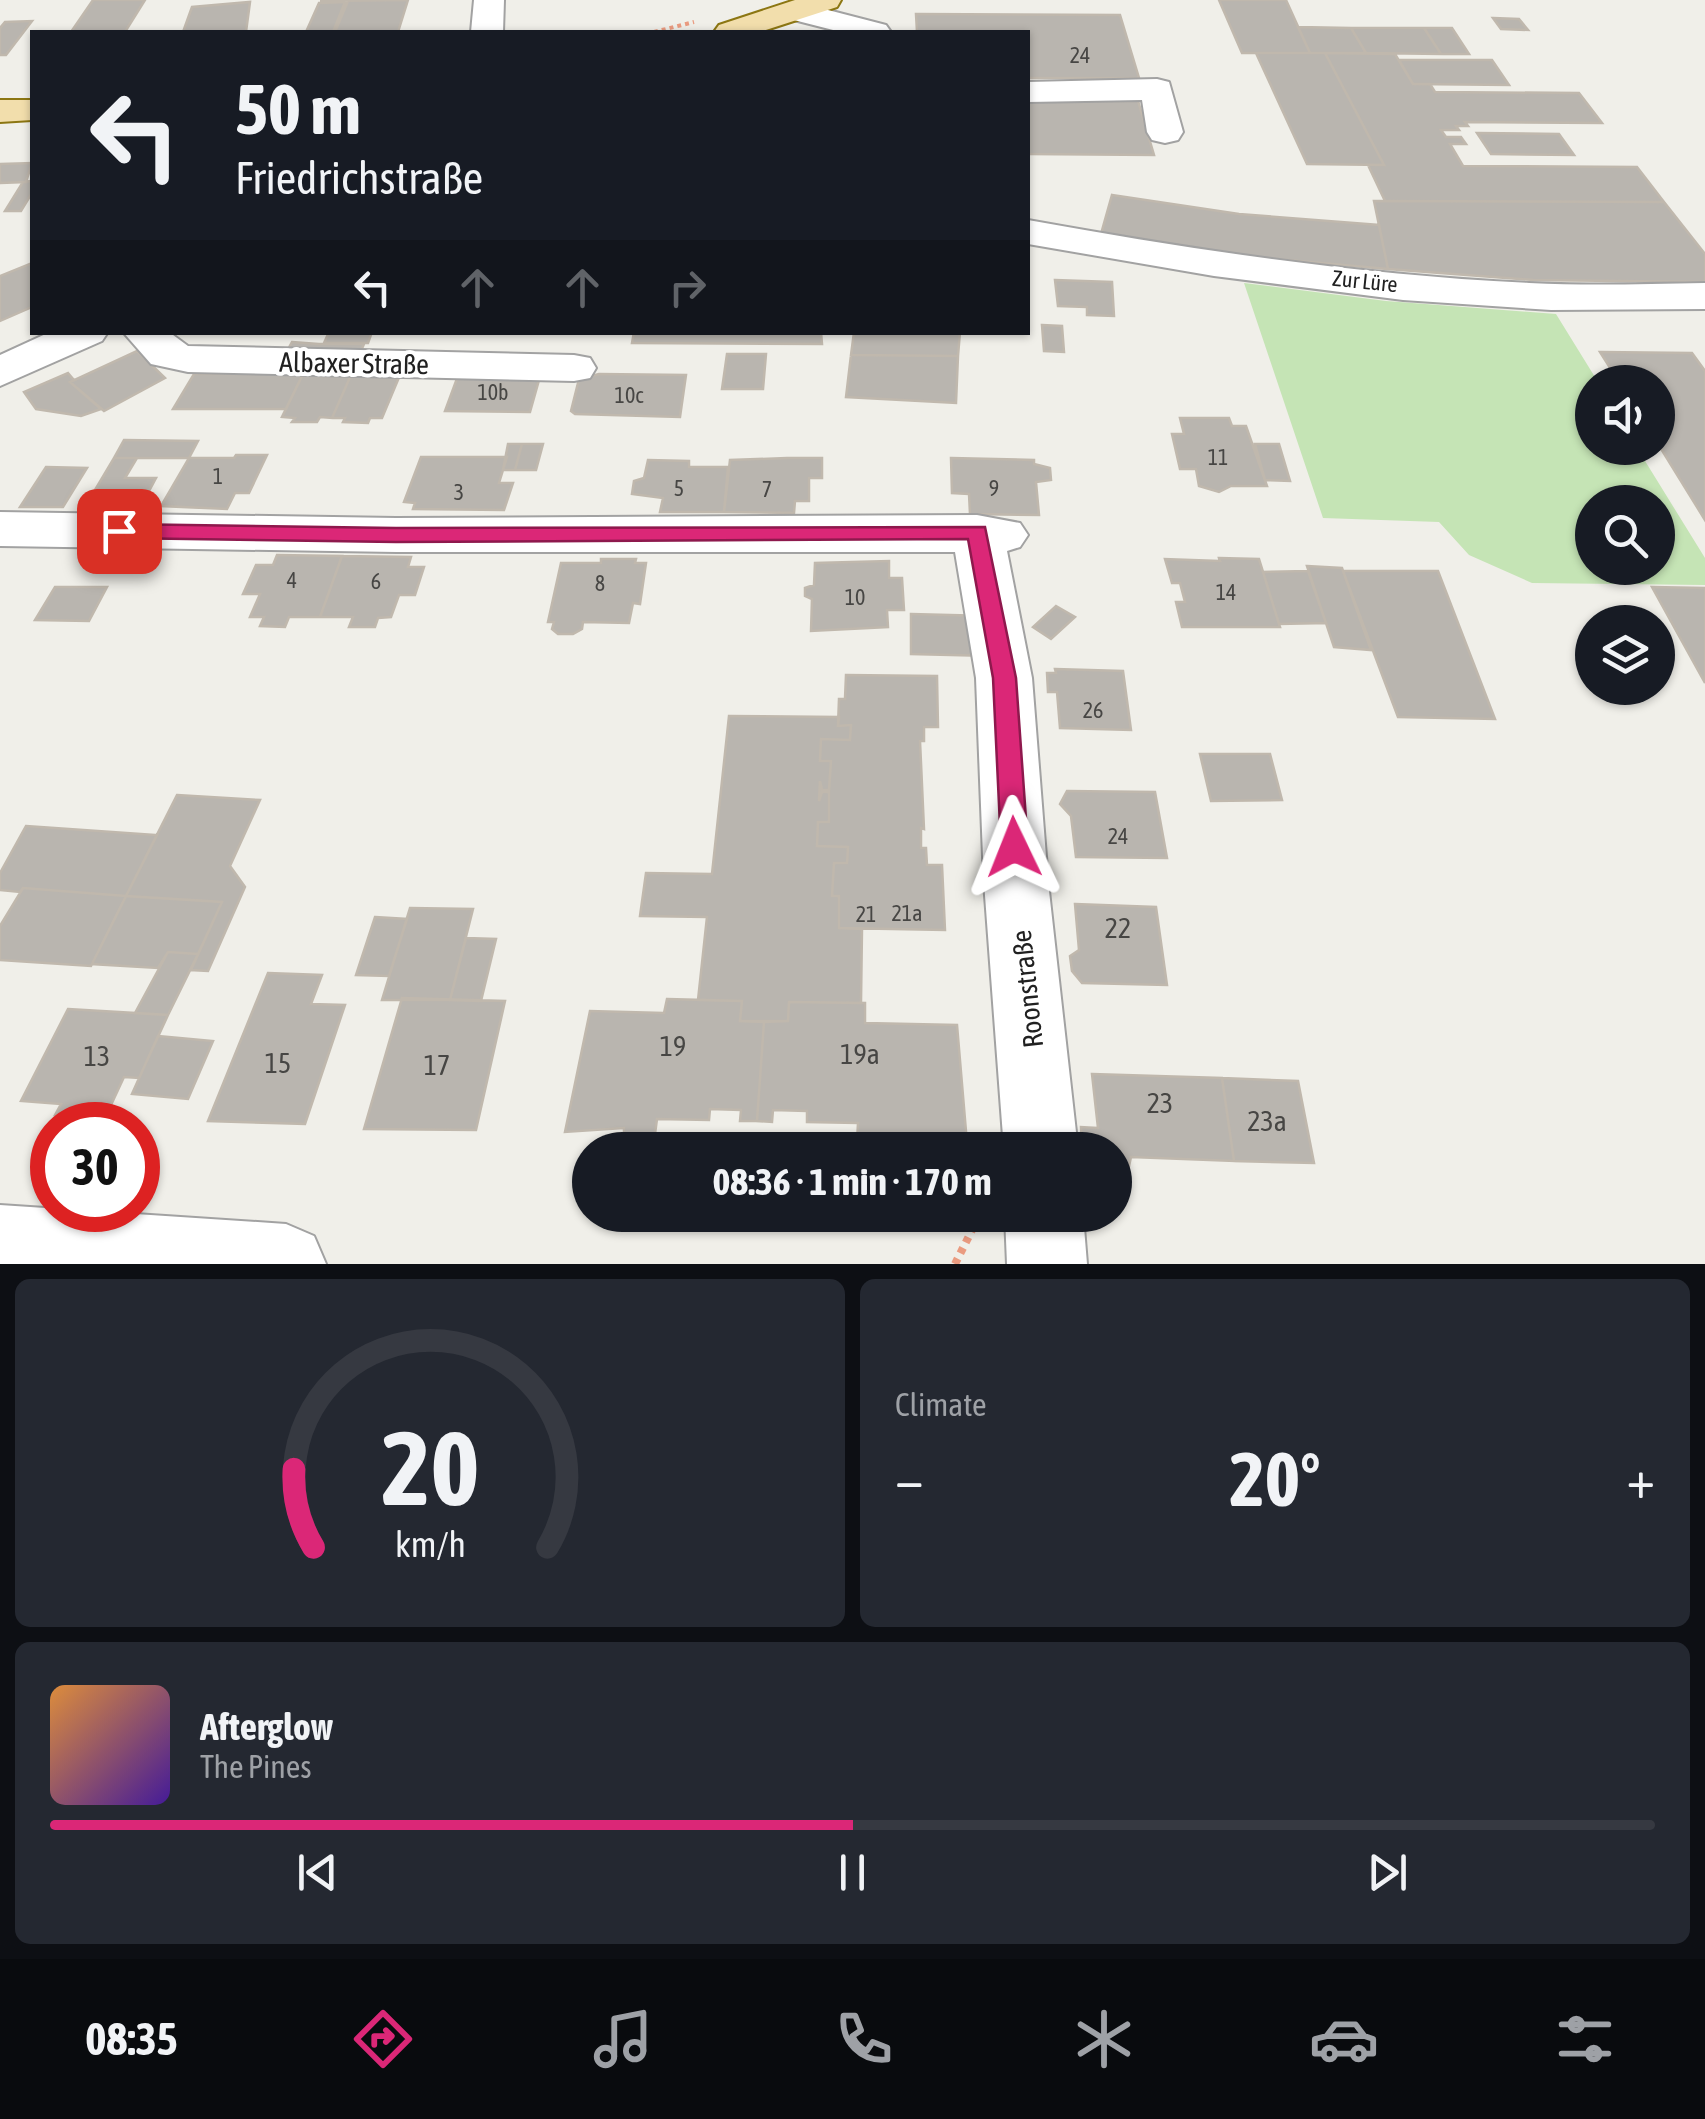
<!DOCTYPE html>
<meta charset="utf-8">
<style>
body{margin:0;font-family:"Asap Condensed",sans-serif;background:#242831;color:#f1f3f6;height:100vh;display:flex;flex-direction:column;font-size:38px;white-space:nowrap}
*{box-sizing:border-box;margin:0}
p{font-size:32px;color:#9ea1a6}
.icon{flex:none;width:55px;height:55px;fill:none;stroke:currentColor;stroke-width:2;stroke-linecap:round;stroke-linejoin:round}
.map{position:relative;height:1264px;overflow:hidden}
.side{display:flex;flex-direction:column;gap:15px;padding:15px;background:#0d0f14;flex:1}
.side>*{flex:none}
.banner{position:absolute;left:30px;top:30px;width:1000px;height:305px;border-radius:0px;box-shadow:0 2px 8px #0004;background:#171b24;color:#f1f3f6;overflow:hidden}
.fabs{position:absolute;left:1575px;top:365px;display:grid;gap:20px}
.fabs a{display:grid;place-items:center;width:100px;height:100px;border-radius:50%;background:#171b24;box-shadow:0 2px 8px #0004;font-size:50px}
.speed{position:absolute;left:30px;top:1102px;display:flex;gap:20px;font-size:50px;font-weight:700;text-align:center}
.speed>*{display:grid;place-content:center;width:130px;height:130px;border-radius:50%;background:#171b24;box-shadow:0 2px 8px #0004;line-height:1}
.speed .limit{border:15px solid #d22;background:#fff;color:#111}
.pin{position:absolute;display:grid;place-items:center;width:85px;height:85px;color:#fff;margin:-42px;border-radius:20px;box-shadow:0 5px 15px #0006}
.me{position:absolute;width:110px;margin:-55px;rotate:358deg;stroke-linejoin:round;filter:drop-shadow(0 0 8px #0008)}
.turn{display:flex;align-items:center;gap:35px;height:210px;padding:0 40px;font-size:45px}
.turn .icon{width:130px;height:130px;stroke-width:2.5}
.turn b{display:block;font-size:70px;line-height:85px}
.lanes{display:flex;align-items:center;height:95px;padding:0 40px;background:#0003;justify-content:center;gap:50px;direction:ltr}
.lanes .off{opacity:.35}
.big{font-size:75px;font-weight:700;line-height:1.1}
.side .tile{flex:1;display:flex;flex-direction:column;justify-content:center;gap:15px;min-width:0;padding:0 35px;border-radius:15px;background:#242831}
.side .dial{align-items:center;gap:0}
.dial svg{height:260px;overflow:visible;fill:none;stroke:#363941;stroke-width:7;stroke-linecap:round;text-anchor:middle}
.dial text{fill:#f1f3f6;stroke:none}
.song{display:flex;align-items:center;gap:30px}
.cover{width:120px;height:120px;border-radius:15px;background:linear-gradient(135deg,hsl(30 70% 55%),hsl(260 70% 35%))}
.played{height:10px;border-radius:5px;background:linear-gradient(90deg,#db2777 50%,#363941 50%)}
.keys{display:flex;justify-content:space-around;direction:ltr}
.heat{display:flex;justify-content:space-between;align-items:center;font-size:55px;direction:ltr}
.side .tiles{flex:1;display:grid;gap:15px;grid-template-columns:1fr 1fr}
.tile:last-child{grid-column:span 2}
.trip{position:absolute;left:572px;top:1132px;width:560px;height:100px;border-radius:50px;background:#171b24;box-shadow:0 2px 8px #0004;font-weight:700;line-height:100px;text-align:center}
.menu{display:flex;height:160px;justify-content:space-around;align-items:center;background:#090b0e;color:#9ea1a6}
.menu .icon{width:70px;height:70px}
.menu .active{color:#db2777}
.menu b{font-size:45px;color:#f1f3f6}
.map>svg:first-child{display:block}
.grass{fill:#c5e4b5;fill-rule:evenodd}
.building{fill:#b9b5af;stroke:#c0b8ad;stroke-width:2.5}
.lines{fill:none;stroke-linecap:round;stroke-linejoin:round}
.minor-casing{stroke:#a2a2a2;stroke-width:4}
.major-casing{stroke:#8c7612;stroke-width:4}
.path-far1{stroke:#ea9b80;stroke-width:4;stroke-dasharray:4 4;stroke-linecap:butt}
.path{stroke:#ea9b80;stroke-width:8;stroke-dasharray:6 6;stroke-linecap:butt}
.minor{fill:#fff;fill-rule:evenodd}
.major{fill:#f2deac;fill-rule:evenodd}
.route{fill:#db2777;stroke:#8e194d;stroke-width:2.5}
.labels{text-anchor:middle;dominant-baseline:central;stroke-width:8;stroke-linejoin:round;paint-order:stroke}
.number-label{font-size:22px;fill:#474644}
.far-street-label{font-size:22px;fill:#212121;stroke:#fff}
.street-label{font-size:28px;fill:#212121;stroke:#fff}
.near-number-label{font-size:28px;fill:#474644}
</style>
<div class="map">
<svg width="1705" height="1264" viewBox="0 0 1705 1264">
<rect width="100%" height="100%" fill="#f0efe9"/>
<path class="grass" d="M 1244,283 L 1386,301 L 1556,314 L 1598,382 L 1592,382 L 1592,448 L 1637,448 L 1705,558 L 1705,585 L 1532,583 L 1469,555 L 1439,522 L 1323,518 ZM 1592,502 L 1658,502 L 1658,568 L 1592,568 Z"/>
<path class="building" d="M 93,0 L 145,0 L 125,32 L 71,32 Z
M 408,0 L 398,32 L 335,32 L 348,1 L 320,1 Z
M 1219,0 L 1286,0 L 1310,53 L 1242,53 Z
M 250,2 L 246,32 L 183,32 L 192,7 Z
M 345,2 L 333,32 L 306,32 L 319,3 Z
M 916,14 L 1120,15 L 1139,78 L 1028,78 L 1028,32 L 917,32 Z
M 1493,18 L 1519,19 L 1528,30 L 1501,29 Z
M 32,21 L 6,55 L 0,55 L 0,28 L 5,22 Z
M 1298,27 L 1351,28 L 1366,53 L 1310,53 Z
M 1351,28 L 1424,28 L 1441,54 L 1366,53 Z
M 1424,28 L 1452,28 L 1469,54 L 1441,54 Z
M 1256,53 L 1325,53 L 1384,165 L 1307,164 Z
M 1325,53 L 1395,54 L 1413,84 L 1430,84 L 1435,92 L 1579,93 L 1602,123 L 1465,122 L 1468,126 L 1456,126 L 1459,130 L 1441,130 L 1446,137 L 1461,137 L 1466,144 L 1450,144 L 1463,166 L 1637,167 L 1664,202 L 1385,201 L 1368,165 L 1384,165 Z
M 1399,60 L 1492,60 L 1509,85 L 1413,84 Z
M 1028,101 L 1138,101 L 1154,155 L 1028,154 Z
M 1477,133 L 1559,134 L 1574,155 L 1491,154 Z
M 32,163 L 26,182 L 0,183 L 0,164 Z
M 32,181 L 32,193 L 21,211 L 5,211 L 23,182 Z
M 1112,195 L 1239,214 L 1379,225 L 1388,269 L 1243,256 L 1101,234 Z
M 1374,201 L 1664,202 L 1705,254 L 1705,282 L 1533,280 L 1388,269 Z
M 32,263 L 32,307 L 0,321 L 0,276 Z
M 1055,280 L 1112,282 L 1114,316 L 1087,315 L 1087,307 L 1058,306 Z
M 1042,325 L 1062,326 L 1064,352 L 1044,351 Z
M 329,332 L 372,332 L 368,343 L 324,343 Z
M 634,332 L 821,332 L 822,344 L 632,343 Z
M 854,332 L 960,332 L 958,356 L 851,355 Z
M 292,342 L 319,344 L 364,344 L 360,353 L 286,353 Z
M 137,351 L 165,378 L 104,411 L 70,382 Z
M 1600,352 L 1692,353 L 1705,371 L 1705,520 L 1658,444 L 1658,382 L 1619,382 Z
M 727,354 L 766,354 L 763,389 L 722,389 Z
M 851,355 L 958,356 L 956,403 L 846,397 Z
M 68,373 L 74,380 L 70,382 L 101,409 L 81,416 L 36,409 L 24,392 Z
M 459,373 L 541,373 L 530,412 L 445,411 Z
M 194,374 L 303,374 L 286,409 L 173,409 Z
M 303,374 L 351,375 L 332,418 L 320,417 L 317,422 L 292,422 L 295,418 L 282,417 Z
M 599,374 L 686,375 L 680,417 L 575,414 L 571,411 L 579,379 Z
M 351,375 L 400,375 L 382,418 L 370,418 L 368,423 L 343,422 L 345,418 L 332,418 Z
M 1180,418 L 1229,418 L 1232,426 L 1246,426 L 1267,486 L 1231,486 L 1219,492 L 1199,486 L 1196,469 L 1180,469 L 1172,434 L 1184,434 Z
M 124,440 L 198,441 L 189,458 L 114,458 Z
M 508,444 L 522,444 L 515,470 L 503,470 Z
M 522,444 L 543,444 L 536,470 L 515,470 Z
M 1255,444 L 1279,444 L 1290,481 L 1265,480 Z
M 236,455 L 267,455 L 249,493 L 235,493 L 227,509 L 161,506 L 189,458 L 234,458 Z
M 421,457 L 507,457 L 499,483 L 513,483 L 504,510 L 413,509 L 415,503 L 404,502 Z
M 114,458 L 137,458 L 125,478 L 156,478 L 141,506 L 86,505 Z
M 787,458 L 822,458 L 822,478 L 809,478 L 809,501 L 795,501 L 794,513 L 724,512 L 730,460 Z
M 951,458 L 1034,460 L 1034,464 L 1050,468 L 1051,480 L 1036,482 L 1039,515 L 970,514 L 969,494 L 952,493 Z
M 648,460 L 689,461 L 689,467 L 728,467 L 724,512 L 660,512 L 663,498 L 632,494 L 634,481 L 644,478 Z
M 46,467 L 87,468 L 63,507 L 20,507 Z
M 277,555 L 342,556 L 320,617 L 289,617 L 285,627 L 260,626 L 264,617 L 250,617 L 260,594 L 243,594 L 256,565 L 273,565 Z
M 342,556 L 411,557 L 408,567 L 424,567 L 415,595 L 399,595 L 391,617 L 378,618 L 375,627 L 349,627 L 353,617 L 320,617 Z
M 1219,558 L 1259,559 L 1280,627 L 1182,627 L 1176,602 L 1185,602 L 1180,583 L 1172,583 L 1165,559 L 1220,561 Z
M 601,559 L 636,559 L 635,563 L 646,563 L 640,604 L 633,603 L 629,623 L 583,622 L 582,629 L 573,634 L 558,634 L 552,629 L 554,622 L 548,622 L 561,563 L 601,563 Z
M 889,561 L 889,578 L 902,578 L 904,610 L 887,610 L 888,627 L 811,631 L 812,599 L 805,596 L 805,588 L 814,585 L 815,563 Z
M 1307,566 L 1342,568 L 1371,650 L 1334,647 Z
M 1308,571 L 1326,623 L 1279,624 L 1263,572 Z
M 1343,571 L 1438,571 L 1495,719 L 1398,717 Z
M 55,587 L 107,587 L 89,621 L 35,620 Z
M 1652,587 L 1705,588 L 1705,683 Z
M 1056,606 L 1075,617 L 1051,639 L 1033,627 Z
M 911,614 L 988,616 L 990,656 L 911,654 Z
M 1055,669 L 1123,671 L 1131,730 L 1060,728 L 1057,692 L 1048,692 L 1047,673 L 1056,673 Z
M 846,675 L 937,676 L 938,727 L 924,727 L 924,741 L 920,741 L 924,829 L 921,828 L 921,848 L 926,848 L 927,865 L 942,865 L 945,930 L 839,928 L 839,896 L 832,896 L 834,863 L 847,863 L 848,847 L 817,846 L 818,822 L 829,822 L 829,792 L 822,792 L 819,801 L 820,781 L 822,790 L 829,790 L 831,761 L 820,761 L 821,739 L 850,740 L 851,725 L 838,726 L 839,699 L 845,699 Z
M 729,716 L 839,717 L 838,726 L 851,725 L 850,740 L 821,739 L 820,761 L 831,761 L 829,790 L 822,790 L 820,781 L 819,801 L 822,792 L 829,792 L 829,822 L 818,822 L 817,846 L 848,847 L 847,863 L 834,863 L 832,896 L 839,896 L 839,928 L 862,929 L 861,1003 L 789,1002 L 788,1021 L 740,1021 L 742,1001 L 698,1000 L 707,917 L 640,916 L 646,873 L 712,874 Z
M 1200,754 L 1270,754 L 1282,800 L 1211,801 Z
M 1067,791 L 1155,792 L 1167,858 L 1076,857 L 1071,816 L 1060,804 Z
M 177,795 L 260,800 L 230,866 L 245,887 L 208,971 L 191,970 L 222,902 L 126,896 Z
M 26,826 L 157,835 L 126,896 L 23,888 L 20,892 L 0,890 L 0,873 Z
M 23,888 L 126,896 L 91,966 L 0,960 L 0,926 Z
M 126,896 L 222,902 L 198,954 L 168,952 L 158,968 L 92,964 Z
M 1075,904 L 1156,907 L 1167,985 L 1082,983 L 1072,971 L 1070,956 L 1079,950 Z
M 410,908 L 473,909 L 450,1000 L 382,1000 Z
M 375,917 L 407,919 L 389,976 L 356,975 Z
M 466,938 L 496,939 L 481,1001 L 450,1000 Z
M 168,952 L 198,954 L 168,1015 L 135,1013 Z
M 268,973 L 322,975 L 311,1004 L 345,1005 L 305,1124 L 208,1121 Z
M 402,998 L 505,1001 L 476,1130 L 364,1129 Z
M 667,999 L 742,1001 L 740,1021 L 764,1022 L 757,1121 L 740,1121 L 741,1110 L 710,1109 L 709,1120 L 657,1119 L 655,1134 L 624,1133 L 624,1128 L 565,1132 L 590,1011 L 664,1013 Z
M 789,1002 L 865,1003 L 865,1023 L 957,1025 L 967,1143 L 895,1136 L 895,1142 L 857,1142 L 858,1123 L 807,1122 L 807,1111 L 773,1110 L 772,1122 L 757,1121 L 764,1022 L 788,1021 Z
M 68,1009 L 168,1015 L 139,1078 L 124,1077 L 105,1118 L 55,1115 L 61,1104 L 21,1101 Z
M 158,1036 L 213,1041 L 188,1099 L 132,1094 Z
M 1092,1074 L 1222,1078 L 1234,1161 L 1131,1157 L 1128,1171 L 1115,1170 L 1115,1150 L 1082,1150 L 1081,1127 L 1098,1128 Z
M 1222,1078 L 1298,1081 L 1314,1163 L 1234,1161 Z"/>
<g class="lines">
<defs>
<path id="minor" d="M 474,0 L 504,0 L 503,32 L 471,32 Z
M 797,2 L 886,25 L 891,32 L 841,32 L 786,18 L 781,11 L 786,4 Z
M 1157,79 L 1169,82 L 1183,132 L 1178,140 L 1165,143 L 1152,140 L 1147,132 L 1142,100 L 1028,102 L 1028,82 Z
M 1028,220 C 1194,250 1360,275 1529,283 C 1588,286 1646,284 1705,283 L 1705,309 L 1551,310 L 1403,300 L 1214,276 L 1028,244 Z
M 50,332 L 108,332 L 102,341 L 0,386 L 0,355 Z
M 123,332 L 169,332 L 188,346 L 574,355 L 590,358 L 596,368 L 590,378 L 574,381 L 188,372 L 151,364 Z
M 0,512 L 396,518 L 977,515 L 1020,523 L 1028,535 L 1020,547 L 1007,551 L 1032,678 L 1048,882 L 1078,1150 L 1004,1150 L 984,882 L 976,678 L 955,552 L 396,552 L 0,546 Z
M 0,1205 L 286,1224 L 314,1236 L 326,1264 L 0,1264 Z
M 1005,1215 L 1083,1215 L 1087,1264 L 1007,1264 Z"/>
<path id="major" d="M 795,0 L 841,0 L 837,7 L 760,32 L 714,32 L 719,25 Z
M 0,100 L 32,100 L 32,120 L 0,122 Z"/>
</defs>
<use href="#minor" class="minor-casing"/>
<use href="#major" class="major-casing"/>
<path class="path-far1" d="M 654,32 L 694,22"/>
<path class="path" d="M 955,1264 L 977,1220"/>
<use href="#minor" class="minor"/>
<use href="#major" class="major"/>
</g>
<path class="route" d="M 119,524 L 396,528 L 985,527 L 1016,678 L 1028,847 L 1024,855 L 1014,858 L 1005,855 L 1001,847 L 993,678 L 968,539 L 396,542 L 119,538 L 108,531 Z"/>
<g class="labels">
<g class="number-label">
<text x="1080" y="55">24</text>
<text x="493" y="392">10b</text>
<text x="629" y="395">10c</text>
<text x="1218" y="457">11</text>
<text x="218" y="476">1</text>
<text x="679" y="488">5</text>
<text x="994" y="488">9</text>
<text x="767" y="489">7</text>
<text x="459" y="492">3</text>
<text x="292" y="580">4</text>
<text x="376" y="581">6</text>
<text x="600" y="583">8</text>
<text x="1226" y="592">14</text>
<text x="855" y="597">10</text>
<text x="1093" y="710">26</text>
<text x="1118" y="836">24</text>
<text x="907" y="913">21a</text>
<text x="866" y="914">21</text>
</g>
<g class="far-street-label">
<text transform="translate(1365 281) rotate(6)">Zur Lüre</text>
</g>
<g class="street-label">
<text transform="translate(354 363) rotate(1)">Albaxer Straße</text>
<text transform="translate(1027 989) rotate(-96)">Roonstraße</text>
</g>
<g class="near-number-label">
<text x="1118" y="928">22</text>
<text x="673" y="1046">19</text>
<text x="860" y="1054">19a</text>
<text x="97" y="1056">13</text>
<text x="278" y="1063">15</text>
<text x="437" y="1065">17</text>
<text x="1160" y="1103">23</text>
<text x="1267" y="1121">23a</text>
</g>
</g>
</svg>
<div class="fabs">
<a><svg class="icon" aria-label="sound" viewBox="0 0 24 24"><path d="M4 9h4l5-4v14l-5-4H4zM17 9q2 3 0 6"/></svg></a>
<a><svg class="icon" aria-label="search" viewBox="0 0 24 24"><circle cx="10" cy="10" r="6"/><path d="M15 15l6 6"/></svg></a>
<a><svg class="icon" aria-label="layers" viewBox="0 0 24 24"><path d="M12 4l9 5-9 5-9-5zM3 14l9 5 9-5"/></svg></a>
</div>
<div class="speed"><div class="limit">30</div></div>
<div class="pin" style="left:119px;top:531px;background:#d93025"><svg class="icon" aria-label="arrive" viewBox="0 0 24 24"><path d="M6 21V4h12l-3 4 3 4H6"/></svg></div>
<svg class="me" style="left:1014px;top:847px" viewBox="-20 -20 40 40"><path d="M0-17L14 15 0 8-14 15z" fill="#db2777" stroke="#fff" stroke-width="4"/></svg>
<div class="trip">08:36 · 1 min · 170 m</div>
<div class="banner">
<div class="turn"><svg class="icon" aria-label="left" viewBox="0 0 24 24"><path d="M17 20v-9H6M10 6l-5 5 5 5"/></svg><div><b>50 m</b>Friedrichstraße</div></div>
<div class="lanes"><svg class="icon" aria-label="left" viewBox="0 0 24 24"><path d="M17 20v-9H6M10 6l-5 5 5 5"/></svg><svg class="icon off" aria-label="ahead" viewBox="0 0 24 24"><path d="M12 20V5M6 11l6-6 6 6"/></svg><svg class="icon off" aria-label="ahead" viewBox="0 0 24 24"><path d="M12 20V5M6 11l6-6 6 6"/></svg><svg class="icon off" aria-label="right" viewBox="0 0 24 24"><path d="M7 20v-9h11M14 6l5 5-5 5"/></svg></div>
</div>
</div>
<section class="side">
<div class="tiles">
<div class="tile dial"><svg viewBox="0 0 100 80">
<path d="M14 69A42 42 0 1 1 86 69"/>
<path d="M14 69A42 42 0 0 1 8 45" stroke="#db2777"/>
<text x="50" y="56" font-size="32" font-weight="700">20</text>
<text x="50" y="72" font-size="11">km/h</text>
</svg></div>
<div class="tile"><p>Climate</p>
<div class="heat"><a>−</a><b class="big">20°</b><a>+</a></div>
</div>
<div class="tile">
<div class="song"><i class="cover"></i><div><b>Afterglow</b><p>The Pines</p></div></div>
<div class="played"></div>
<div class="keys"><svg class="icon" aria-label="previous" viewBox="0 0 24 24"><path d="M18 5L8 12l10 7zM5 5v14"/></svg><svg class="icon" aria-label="pause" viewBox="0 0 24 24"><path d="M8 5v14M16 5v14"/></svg><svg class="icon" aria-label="next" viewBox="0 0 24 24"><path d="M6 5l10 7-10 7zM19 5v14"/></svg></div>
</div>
</div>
</section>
<nav class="menu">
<b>08:35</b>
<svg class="icon active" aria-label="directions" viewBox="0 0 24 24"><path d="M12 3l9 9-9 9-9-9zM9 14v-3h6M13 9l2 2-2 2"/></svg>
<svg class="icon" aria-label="music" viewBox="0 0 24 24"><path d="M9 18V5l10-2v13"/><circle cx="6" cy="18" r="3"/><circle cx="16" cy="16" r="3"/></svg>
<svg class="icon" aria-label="phone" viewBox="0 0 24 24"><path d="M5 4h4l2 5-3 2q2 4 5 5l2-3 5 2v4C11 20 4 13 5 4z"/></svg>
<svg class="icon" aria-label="climate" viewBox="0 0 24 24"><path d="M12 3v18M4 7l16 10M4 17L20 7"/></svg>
<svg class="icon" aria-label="car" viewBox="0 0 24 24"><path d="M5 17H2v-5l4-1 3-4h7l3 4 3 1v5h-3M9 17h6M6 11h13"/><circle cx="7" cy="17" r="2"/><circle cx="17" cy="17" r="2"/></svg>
<svg class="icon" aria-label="filters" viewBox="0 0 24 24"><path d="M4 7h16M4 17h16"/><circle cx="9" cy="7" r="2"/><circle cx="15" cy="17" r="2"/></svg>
</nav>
